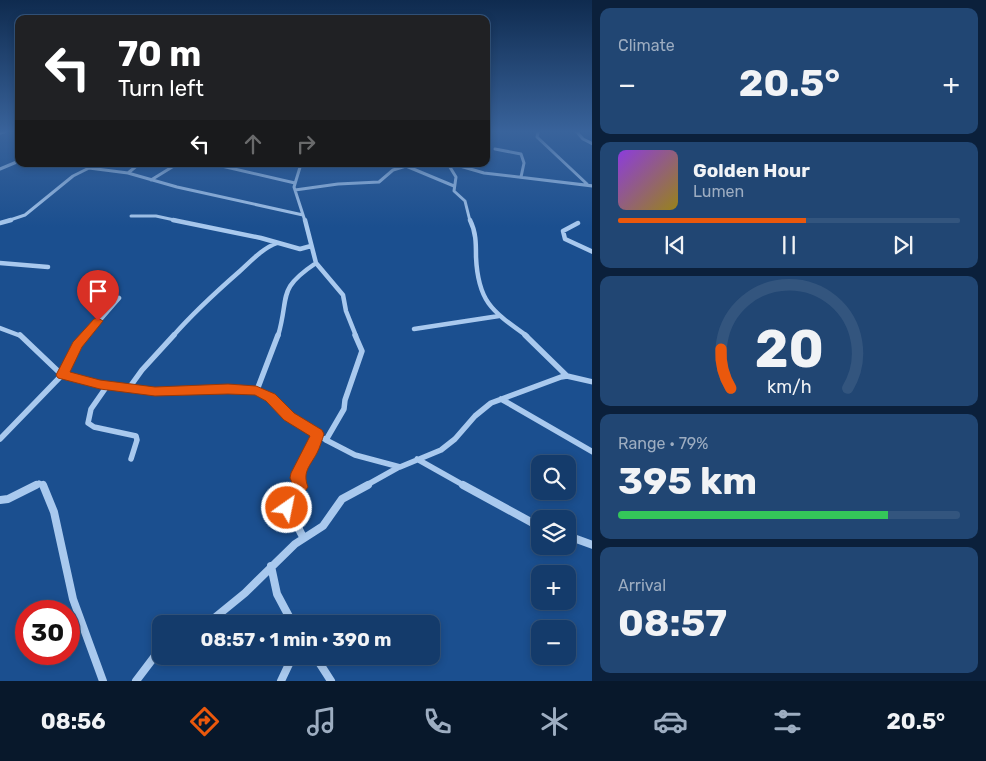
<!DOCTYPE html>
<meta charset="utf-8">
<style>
body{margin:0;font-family:Rubik,sans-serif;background:#214673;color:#f1f3f6;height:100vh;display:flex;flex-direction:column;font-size:19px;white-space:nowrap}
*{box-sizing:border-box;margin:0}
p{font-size:16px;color:#9dadc1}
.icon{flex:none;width:28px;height:28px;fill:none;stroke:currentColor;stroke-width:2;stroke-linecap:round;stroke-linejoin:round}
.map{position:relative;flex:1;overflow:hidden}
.drawer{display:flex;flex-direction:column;gap:8px;padding:8px;background:#0b203b;width:394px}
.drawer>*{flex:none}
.banner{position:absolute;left:15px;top:15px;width:475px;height:152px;border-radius:10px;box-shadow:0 2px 8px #0003,0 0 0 1px #33557e;background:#202124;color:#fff;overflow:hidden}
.fabs{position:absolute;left:531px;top:455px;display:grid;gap:10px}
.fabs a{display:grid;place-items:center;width:45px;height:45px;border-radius:10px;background:#143b6b;box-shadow:0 2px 8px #0003,0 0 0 1px #33557e;font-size:25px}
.speed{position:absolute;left:15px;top:600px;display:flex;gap:10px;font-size:25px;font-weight:700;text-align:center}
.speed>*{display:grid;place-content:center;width:65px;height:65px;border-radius:50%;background:#143b6b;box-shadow:0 2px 8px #0003,0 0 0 1px #33557e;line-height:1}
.speed .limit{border:8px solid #d22;background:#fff;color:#111}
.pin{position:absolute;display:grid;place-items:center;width:42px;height:42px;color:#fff;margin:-51px -21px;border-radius:50% 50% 50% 0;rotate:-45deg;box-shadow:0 0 5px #0007}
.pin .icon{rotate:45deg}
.me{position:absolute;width:55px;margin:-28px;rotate:33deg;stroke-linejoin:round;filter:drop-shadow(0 0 4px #0008)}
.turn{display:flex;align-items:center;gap:18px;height:105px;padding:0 20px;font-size:22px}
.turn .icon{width:65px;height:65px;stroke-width:2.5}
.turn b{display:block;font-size:35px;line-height:42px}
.lanes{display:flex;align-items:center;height:48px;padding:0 20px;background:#0003;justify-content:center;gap:25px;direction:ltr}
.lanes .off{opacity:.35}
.big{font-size:38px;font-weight:700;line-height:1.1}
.drawer .tile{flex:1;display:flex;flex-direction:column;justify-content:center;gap:8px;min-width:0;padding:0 18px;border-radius:10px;background:#214673}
.drawer .dial{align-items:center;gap:0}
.dial svg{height:130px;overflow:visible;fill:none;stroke:#33557e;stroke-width:7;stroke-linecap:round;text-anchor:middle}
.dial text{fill:#f1f3f6;stroke:none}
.song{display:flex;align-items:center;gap:15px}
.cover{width:60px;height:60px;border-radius:8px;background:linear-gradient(135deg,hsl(270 70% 55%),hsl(50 70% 35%))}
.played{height:5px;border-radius:2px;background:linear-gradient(90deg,#ea580c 55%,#33557e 55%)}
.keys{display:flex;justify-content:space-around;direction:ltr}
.heat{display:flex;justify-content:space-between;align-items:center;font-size:28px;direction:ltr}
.charge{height:8px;border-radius:4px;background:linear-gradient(90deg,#34c759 79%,#33557e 0)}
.trip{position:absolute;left:152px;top:615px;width:288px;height:50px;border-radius:10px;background:#143b6b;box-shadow:0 2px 8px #0003,0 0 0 1px #33557e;font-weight:700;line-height:50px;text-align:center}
.menu{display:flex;height:80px;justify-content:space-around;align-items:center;background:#08182b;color:#9dadc1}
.menu .icon{width:35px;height:35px}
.menu .current{color:#ea580c}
.menu b{font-size:22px;color:#f1f3f6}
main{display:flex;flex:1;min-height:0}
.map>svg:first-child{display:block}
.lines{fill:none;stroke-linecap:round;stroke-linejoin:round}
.minor-far3{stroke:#a9c9ee;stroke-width:3}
.minor-far2{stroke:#a9c9ee;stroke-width:4.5}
.minor-far1{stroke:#a9c9ee;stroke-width:5.5}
.minor{stroke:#a9c9ee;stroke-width:8}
.route{fill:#ea580c;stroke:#983908}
</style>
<main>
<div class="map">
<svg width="593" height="681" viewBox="0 0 593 681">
<rect width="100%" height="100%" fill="#1b4f8f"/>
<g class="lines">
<path class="minor-far3" d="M 538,132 L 537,137 L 587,184
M 577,132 L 583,139 L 593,144
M 0,133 L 4,132
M 495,149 L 521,154 L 524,163 L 521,177
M 213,164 L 295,183
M 301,164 L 294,187 L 305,221
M 448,164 L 456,177 L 454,191 L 465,201 L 470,221
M 453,164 L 484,173 L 593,186
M 0,169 L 19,161
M 128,173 L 139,164
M 151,180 L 177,164
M 295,190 L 338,184 L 379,182 L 393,170 L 406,166 L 454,186
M 131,216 L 156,216 L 179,221
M 7,221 L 25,215 L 73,176 L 89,168 L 128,173 L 177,187 L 303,215"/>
<path class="minor-far2" d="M 173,220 L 261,238 L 300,249 L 311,246
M 305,220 L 316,263 L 343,295 L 346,311 L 356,336
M 470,220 C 476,232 476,243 476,257 C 478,302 492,311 527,336
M 0,223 L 11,220
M 578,223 L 563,231 L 565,239 L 593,252
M 0,263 L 48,267
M 0,328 L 21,336
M 414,329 L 499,316
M 86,336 L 119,298
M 173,336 C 194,312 216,292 240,271 C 251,261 263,248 277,243
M 278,336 C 290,295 276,290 316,263"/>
<path class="minor-far1" d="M 20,335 L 62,375 L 91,383 L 167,392 L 228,389 L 257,390 L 270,397 L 289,417 L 326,440 L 355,455 L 400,467 L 441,450 L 455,439 L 475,416 L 491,403 L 561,377 L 567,376 L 593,382
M 525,335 L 567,376
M 107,386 L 91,409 L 88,423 L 94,427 L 136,436 L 137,440 L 131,459
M 129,388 L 142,370 L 174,335
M 257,390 L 278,335
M 501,399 L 593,452
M 0,439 L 62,375 L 78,345 L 87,335
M 326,440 L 344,409 L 345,400 L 362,351 L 355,335
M 417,459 L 465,486
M 34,486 L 39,483 L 44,486
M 301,486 L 299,471 L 309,454 L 318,434
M 365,486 L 399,467"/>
<path class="minor" d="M 43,485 L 54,512 L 73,599 L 103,681
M 300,485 L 301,487 L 286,504 L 303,537
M 463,485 L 540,527
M 0,500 L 8,499 L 36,485
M 568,536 L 593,545
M 271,566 L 277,594 L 293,624
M 207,624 L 245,593 L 295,544 L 323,526 L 342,499 L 368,485
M 315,656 L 331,681
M 136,681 L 161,648
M 281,681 L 289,664 L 296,656"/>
</g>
<linearGradient id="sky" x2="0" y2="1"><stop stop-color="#0f2b4f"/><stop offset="0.58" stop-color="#39639b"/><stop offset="1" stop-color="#39639b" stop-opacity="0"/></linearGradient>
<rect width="593" height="227" fill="url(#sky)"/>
<path class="route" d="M 98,318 L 103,321 L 82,347 L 70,372 L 100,380 L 155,387 L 228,384 L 256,386 L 275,394 L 294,413 L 322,430 L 324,434 C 322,440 320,447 317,453 C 310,466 302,472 308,487 L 294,506 L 293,513 L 287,515 L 282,513 L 279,504 L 293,485 L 290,478 L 291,473 L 310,436 L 284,420 L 266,401 L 255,395 L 228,394 L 155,396 L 100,389 L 58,378 L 56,375 L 73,342 L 94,319 Z"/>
</svg>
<div class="fabs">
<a><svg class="icon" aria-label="search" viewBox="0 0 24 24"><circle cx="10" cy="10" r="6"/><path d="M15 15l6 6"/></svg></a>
<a><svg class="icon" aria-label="layers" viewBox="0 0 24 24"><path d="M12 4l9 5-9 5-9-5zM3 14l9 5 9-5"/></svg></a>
<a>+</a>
<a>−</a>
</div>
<div class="speed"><div class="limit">30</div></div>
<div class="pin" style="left:98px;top:321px;background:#d93025"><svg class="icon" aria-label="arrive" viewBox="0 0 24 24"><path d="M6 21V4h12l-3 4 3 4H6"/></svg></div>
<svg class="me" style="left:287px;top:508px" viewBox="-20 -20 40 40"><circle r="17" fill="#ea580c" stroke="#fff" stroke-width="3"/><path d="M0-11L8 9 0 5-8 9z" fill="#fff"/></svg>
<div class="trip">08:57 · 1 min · 390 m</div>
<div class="banner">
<div class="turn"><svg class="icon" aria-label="left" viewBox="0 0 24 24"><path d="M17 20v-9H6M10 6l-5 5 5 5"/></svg><div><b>70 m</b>Turn left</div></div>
<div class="lanes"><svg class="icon" aria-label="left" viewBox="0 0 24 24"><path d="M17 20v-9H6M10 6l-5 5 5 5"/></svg><svg class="icon off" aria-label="ahead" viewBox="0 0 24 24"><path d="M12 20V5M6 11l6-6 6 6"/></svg><svg class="icon off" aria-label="right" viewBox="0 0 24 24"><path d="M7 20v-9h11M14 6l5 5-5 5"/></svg></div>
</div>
</div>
<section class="drawer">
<div class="tile"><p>Climate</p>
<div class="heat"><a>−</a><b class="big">20.5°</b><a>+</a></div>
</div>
<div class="tile">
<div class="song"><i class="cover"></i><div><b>Golden Hour</b><p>Lumen</p></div></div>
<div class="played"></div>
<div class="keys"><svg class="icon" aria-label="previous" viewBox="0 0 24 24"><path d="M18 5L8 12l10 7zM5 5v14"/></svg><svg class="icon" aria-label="pause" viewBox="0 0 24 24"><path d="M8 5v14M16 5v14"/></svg><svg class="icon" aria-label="next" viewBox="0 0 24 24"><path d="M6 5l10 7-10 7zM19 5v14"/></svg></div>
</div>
<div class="tile dial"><svg viewBox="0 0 100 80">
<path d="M14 69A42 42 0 1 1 86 69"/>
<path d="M14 69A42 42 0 0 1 8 45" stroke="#ea580c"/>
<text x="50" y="56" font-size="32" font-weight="700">20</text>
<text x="50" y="72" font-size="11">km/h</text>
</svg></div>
<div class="tile"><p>Range · 79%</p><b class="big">395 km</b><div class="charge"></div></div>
<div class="tile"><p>Arrival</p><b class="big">08:57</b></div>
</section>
</main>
<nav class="menu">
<b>08:56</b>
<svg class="icon current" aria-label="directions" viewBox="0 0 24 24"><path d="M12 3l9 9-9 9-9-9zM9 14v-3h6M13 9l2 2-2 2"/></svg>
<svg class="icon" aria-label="music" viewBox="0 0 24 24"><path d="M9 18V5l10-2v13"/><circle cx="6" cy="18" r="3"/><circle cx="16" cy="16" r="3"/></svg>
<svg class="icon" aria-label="phone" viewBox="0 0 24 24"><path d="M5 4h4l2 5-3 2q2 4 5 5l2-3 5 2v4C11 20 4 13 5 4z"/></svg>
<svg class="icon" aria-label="climate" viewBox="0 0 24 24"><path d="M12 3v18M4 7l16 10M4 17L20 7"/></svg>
<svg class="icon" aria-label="car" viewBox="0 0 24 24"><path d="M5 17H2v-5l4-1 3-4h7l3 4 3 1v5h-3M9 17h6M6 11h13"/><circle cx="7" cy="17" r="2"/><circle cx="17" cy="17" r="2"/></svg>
<svg class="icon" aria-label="filters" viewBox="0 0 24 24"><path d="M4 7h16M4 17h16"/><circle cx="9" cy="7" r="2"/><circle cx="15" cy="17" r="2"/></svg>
<b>20.5°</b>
</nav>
